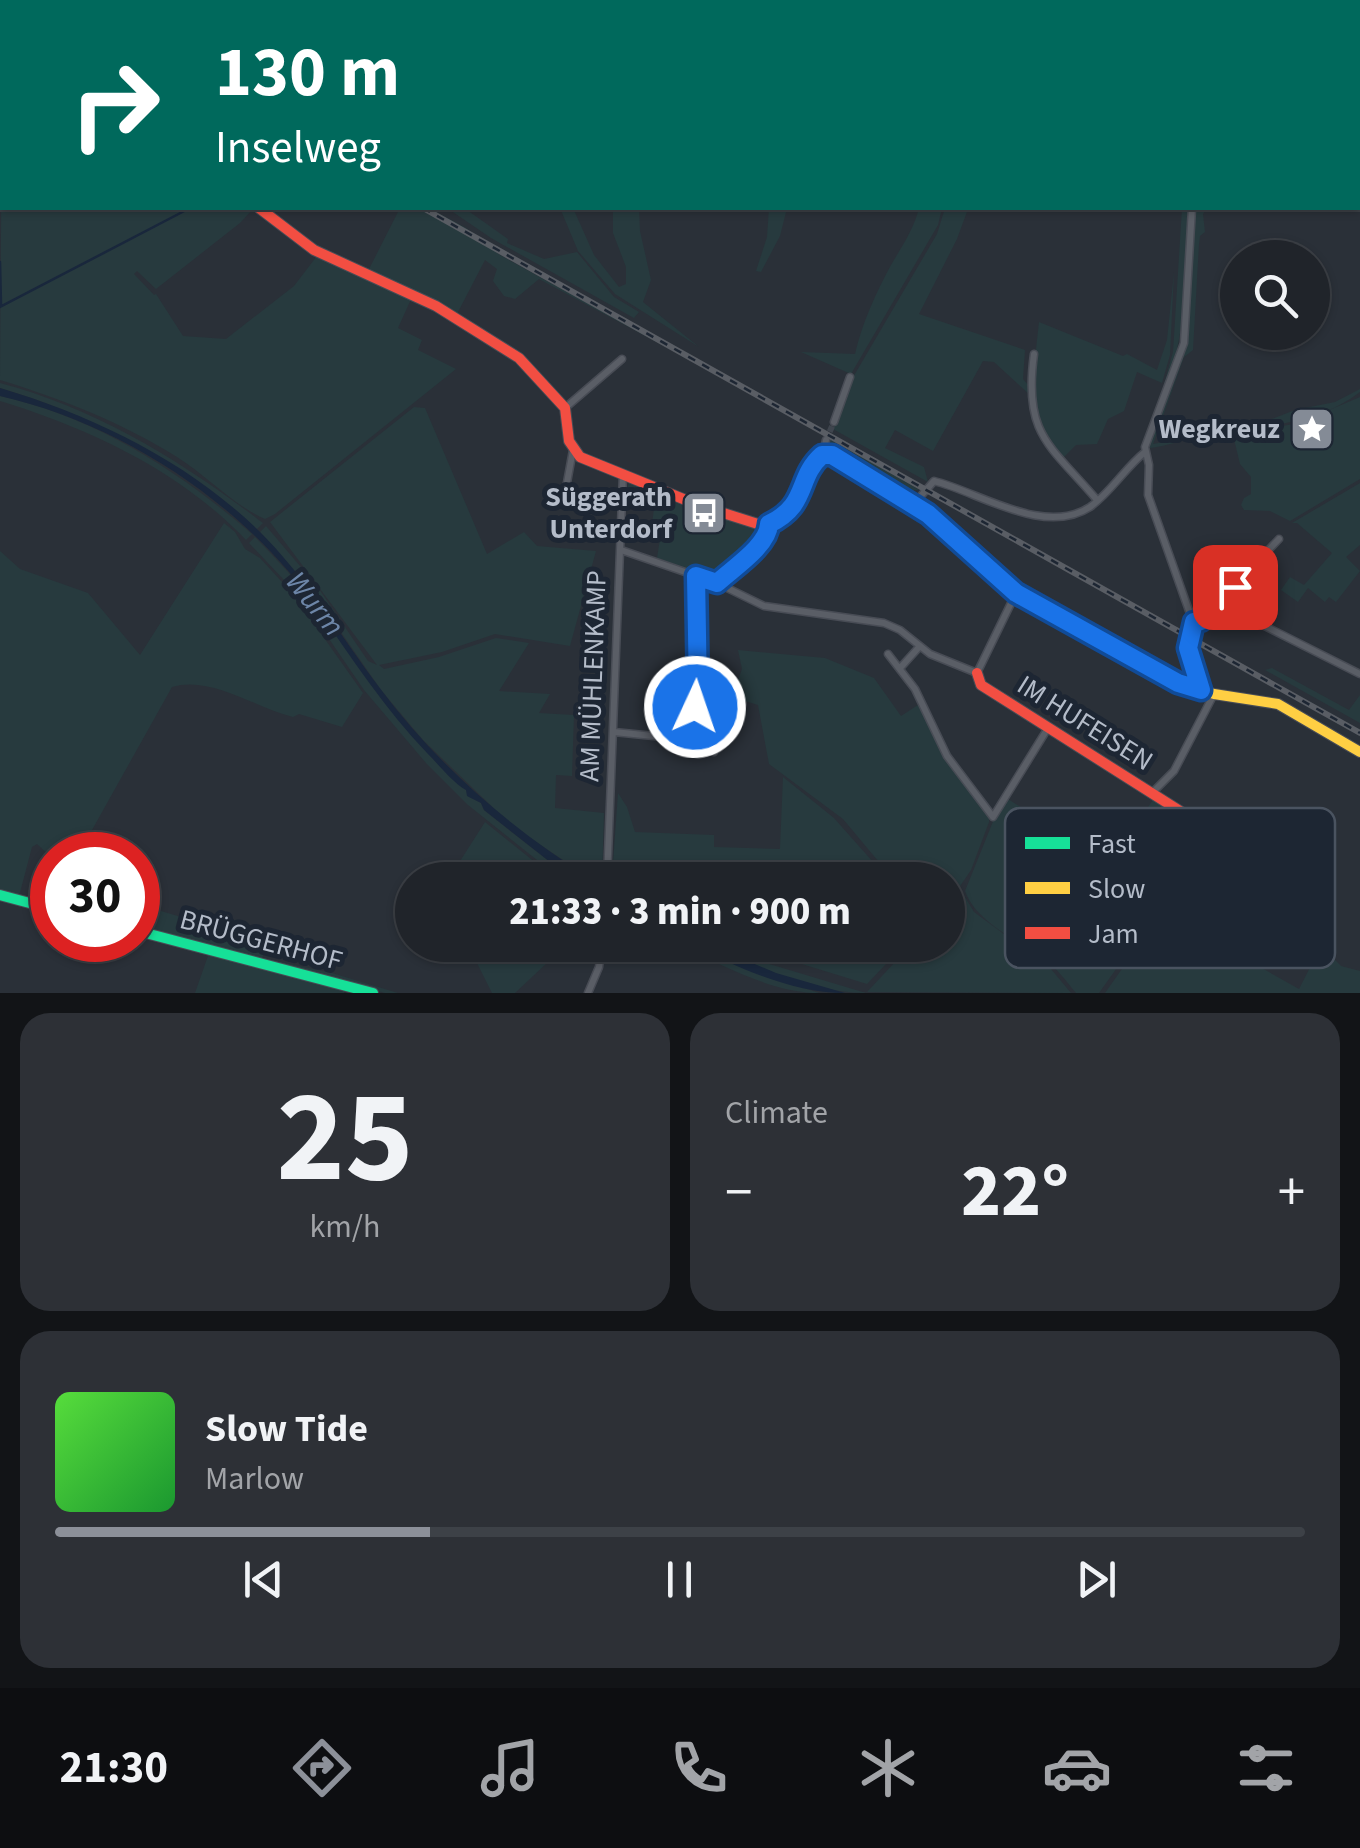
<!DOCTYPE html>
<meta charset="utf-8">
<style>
body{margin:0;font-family:"Source Sans 3",sans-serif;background:#2d3036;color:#f1f3f6;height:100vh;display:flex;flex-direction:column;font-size:38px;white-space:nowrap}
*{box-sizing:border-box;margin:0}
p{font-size:32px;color:#a2a4a8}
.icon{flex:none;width:55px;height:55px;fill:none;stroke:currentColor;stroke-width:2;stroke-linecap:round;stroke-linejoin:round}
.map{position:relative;height:993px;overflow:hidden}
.details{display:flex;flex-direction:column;gap:20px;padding:20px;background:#121417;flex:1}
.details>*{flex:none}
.top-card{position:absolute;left:0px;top:0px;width:1360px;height:210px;box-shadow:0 2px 8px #0004,0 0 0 2px #3d4147;background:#00695c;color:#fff;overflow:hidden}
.fabs{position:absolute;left:1220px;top:240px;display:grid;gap:20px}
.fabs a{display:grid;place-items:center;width:110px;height:110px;border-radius:50%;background:#20242a;box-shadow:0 2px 8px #0004,0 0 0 2px #3d4147;font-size:50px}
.speed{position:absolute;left:30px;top:832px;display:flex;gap:20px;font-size:50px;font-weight:700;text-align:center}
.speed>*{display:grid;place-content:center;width:130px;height:130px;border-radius:50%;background:#20242a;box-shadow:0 2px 8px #0004,0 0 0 2px #3d4147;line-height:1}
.speed .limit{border:15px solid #d22;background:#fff;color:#111}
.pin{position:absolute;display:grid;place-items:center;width:85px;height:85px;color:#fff;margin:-42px;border-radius:20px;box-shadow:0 5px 15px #0006}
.me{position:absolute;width:110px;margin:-55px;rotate:3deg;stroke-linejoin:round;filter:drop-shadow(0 0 8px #0008)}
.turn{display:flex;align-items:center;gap:35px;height:210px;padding:0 50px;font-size:45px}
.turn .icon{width:130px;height:130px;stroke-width:2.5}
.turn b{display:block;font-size:70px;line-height:85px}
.big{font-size:75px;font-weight:800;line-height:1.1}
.details .widget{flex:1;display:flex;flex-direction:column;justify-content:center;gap:15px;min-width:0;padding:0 35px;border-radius:30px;background:#2d3036}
.details .dial{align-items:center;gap:0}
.dial b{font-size:130px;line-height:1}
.song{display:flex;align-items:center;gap:30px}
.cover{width:120px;height:120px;border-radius:15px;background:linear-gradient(135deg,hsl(110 70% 55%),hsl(130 70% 35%))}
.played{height:10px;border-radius:5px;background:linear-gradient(90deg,#8c9099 30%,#3d4147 30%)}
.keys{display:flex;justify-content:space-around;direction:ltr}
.heat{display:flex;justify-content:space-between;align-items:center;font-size:55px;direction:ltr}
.details .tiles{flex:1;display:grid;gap:20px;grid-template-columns:1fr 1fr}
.widget:last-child{grid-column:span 2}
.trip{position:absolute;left:395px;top:862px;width:570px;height:100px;border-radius:50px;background:#20242a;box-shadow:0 2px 8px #0004,0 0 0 2px #3d4147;font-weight:800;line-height:100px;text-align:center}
.dock{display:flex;height:160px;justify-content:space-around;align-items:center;background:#0d0e11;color:#a2a4a8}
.dock .icon{width:70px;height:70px}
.dock .current{color:#8c9099}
.dock b{font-size:45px;color:#f1f3f6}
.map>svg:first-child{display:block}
.green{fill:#273a3e}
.water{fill:#19273c}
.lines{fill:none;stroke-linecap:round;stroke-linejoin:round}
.stream{stroke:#19273c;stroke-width:2.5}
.street-tunnel{stroke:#3f454e;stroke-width:6;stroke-dasharray:6 3;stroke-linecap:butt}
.street-casing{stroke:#484c55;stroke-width:9}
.fast-casing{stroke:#484c55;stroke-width:12}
.slow-casing{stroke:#484c55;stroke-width:12}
.jam-casing{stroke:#484c55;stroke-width:12}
.street{stroke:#5a5e66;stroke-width:6}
.fast{stroke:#16e098;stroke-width:10}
.slow{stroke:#ffcf43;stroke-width:10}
.jam{stroke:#f24e42;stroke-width:10}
.rail-casing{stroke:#595d64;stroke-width:6}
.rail{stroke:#1d2633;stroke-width:2.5;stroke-dasharray:8;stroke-linecap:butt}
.route-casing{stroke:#114b97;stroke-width:25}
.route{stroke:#1a73e8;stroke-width:18}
.labels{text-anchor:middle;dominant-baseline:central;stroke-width:10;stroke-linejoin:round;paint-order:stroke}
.poi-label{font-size:28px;font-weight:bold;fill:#b4bcc9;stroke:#1d2633;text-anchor:end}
.street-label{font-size:28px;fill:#b4bcc9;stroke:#1d2633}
.water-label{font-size:30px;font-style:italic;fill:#6d86a8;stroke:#1d2633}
.key{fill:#1d2633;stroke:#4a5360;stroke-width:2.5}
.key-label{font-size:28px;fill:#b4bcc9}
</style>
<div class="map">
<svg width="1360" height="993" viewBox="0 0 1360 993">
<rect width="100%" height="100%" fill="#2a3038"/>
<path class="green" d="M 2,88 L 2,208 L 253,209 L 240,223 L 156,289 L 137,271 L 134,274 L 154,295 L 156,294 L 183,336 L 226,339 L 294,286 L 317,256 L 412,297 L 398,328 L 422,340 L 418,350 L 456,369 L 275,514 L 265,519 C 233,505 206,475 177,457 C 121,422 62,399 0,380 Z
M 400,208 L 429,208 L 466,228 L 500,255 L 709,370 L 539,279 L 515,299 L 504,296 L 493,281 L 497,269 L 485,260 L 457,314 L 431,299 L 368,271 Z
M 447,208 L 467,210 L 508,239 L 507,243 L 544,259 L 577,252 L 614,297 L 639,312 L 634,318 L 491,238 Z
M 560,208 L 573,208 L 594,255 L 619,287 L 626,284 L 626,267 L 613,233 L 613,208 L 639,208 L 640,231 L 651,280 L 643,302 L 699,347 L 615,294 L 578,251 Z
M 769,208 L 787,208 L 780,236 L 761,272 L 756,271 L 767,237 Z
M 919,208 L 942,208 L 938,225 L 851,374 L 801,352 L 855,354 C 862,323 876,293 891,265 C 902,246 914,229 919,208 Z
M 945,208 L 968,209 L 957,239 L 919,314 L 1025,350 L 1023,379 L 1030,387 L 1030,395 L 994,362 L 983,361 L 933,451 L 895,430 L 885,448 L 924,467 L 928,482 L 833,429 L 852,379 L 937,234 Z
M 1182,208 L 1189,208 C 1189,267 1185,329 1168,386 L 1164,384 L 1173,352 Z
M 1194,208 L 1207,208 L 1203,214 L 1205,232 L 1200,236 L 1199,244 L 1193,350 L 1184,357 L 1153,444 L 1254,426 L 1295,410 L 1335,402 L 1360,389 L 1360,392 C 1316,426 1255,427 1203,436 C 1185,439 1168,446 1150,448 L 1148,444 L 1182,357 Z
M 1174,272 L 1170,355 L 1162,383 L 1137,372 L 1124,411 L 1108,419 L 1097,444 L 1076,445 L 1062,459 C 1027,414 1033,376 1039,322 L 1123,356 L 1127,354 L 1157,370 L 1167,340 Z
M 0,383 C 98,409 183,462 263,523 L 257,529 C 181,464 96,416 0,388 Z
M 0,396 C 96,417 179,471 252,534 L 246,540 C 180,471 91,429 0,401 Z
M 1360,397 L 1360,479 L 1290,521 L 1270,511 L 1244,510 L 1241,505 L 1244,498 L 1251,494 L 1251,477 L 1240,464 L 1233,435 L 1299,423 Z
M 414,407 L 425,408 L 487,554 L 524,532 L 537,546 L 596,551 L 570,646 L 495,634 L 442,652 L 379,665 L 384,669 L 439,657 L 496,638 L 529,643 L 499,691 L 550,694 L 539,713 L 574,715 L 572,776 L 556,775 L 555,808 L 604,813 L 602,880 L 593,880 L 512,826 L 423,740 L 381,690 L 311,589 L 260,532 L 266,526 L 317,586 L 368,661 L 377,665 L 270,522 Z
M 830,437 L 908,483 L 919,490 L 899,490 L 825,446 Z
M 629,482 L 695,511 L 761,529 L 764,533 L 716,578 L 657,558 L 662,526 L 652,523 L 655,502 L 627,490 Z
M 1360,483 L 1360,545 L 1346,557 L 1360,571 L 1336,602 L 1329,597 L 1325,602 L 1308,588 L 1298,602 L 1281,590 L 1290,577 L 1304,585 L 1332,553 L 1297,523 L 1292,523 Z
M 224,523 L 235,532 L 245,549 L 260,558 L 293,594 L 363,693 L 342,727 L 299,714 L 293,717 C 256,708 210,675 172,687 L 78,855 L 52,855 L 52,858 L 37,844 L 32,847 L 19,896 L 0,891 L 0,551 L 20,569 L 88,593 L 140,655 Z
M 255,537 C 276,559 298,581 316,606 C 363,672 405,737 466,790 L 468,796 L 481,803 L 484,810 L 573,880 L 563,880 L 537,860 L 468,805 L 426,763 L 364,690 L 301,598 L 249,543 Z
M 738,650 L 825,658 L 874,678 L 901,716 L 918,705 L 944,756 L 989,815 L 989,822 L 971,870 L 948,904 L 948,880 L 894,880 L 843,819 L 769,764 L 758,705 L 732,697 L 742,669 Z
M 1272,668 L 1349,710 L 1360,695 L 1360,723 L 1265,670 Z
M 783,777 L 834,818 L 889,880 L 616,880 L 612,877 L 618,793 L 627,807 L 635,832 L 714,835 L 714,847 L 780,849 Z
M 1008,799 L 1080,845 L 1072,838 L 1090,807 L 1113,823 L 1095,854 L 1105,868 L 1153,800 L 1166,808 L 1134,857 L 1157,875 L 1181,844 L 1198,854 L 1099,993 L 1076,993 C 1066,981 1056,967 1043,958 C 1017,940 976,922 965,891 L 994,819 Z
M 485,822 L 557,880 L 448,880 Z
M 1205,851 L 1266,897 L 1261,905 L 1291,929 L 1260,967 L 1299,989 L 1321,946 L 1341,966 L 1360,971 L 1360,993 L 1105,993 Z
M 962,892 L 974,912 L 1051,969 L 1071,993 L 867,992 L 911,945 L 948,945 L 948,911 Z
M 138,904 L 267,943 L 262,958 L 332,973 L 398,993 L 385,993 L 138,928 Z
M 468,945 L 566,945 L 515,993 L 492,993 Z
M 680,945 L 691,945 L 753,971 L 819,993 C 772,993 722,965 680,945 Z
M 710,945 L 722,945 L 766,963 L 866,993 C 812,993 758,966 710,945 Z
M 740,945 L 904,945 L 867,984 Z
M 209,953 L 345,988 L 344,993 L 195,993 Z"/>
<path class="water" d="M 0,388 C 94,416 187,461 258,530 C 306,577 339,634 379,687 C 437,765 511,829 593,880 L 573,880 L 484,810 L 481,803 L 467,796 L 466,790 C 452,782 440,766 428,754 C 385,709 352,659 317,608 C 245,505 123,424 0,396 Z
M 691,945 L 710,945 L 776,973 L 845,993 C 791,993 738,967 691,945 Z"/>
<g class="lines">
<path class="stream" d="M 0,262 L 1,305
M 0,307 L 190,208"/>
<path class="street-tunnel" d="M 826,440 L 834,422"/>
<defs>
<path id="street" d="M 1197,2 L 1198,0
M 1192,208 L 1184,343 L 1145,447 L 1149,465 L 1148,495 L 1193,622
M 1034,354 C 1023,435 1050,445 1097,500
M 565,408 L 622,359
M 834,422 L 850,377
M 823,455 L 826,440
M 570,494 L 566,488 L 573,450
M 913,505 L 934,481 C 979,492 1044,537 1090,507 C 1111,492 1125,468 1145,452
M 621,550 L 717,583 L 764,606 L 884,623 L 900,630 L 930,654 L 977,673 L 1016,593
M 717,583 L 767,536 L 769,524
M 1219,603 L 1360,674
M 1193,622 L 1201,621 L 1279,539
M 1193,622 L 1187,649 L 1201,690
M 888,654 L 915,689 L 947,756 L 993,817 L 1048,728
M 901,667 L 920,646
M 614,732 L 683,739 L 714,752
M 683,739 L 699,692 L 696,576
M 1153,792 L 1174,771 L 1214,694
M 607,880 L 623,474
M 588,993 L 599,967 L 602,945"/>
<path id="fast" d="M 0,72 L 2,72
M 0,895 L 52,909
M 138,931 L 373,993"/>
<path id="slow" d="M 808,474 L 823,455 L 832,455 L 928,514 L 1016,593 L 1178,683 L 1214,694 L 1278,704 L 1360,752"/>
<path id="jam" d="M 259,208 L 314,250 L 436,306 L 519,358 L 565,408 L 569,441 L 580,457 L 698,505 L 761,525 L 786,514 L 808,474
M 977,673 L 981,685 L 1202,825 L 1245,814 C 1293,841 1290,872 1301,921"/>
</defs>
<use href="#street" class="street-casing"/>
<use href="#fast" class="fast-casing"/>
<use href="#slow" class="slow-casing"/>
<use href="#jam" class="jam-casing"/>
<use href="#street" class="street"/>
<use href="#fast" class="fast"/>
<use href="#slow" class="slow"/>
<use href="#jam" class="jam"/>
<defs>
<path id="rail" d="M 64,0 L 68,2
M 423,208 L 1360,733"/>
</defs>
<use href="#rail" class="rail-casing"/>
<use href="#rail" class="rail"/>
</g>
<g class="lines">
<defs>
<path id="route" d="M 695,707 L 698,692 L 696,576 L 717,583 C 733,568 768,546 769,524 C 809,505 796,478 822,455 L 832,455 L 928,514 L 1016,593 L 1178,683 L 1201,690 L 1188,648 L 1194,622 L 1201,621 L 1235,587"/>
</defs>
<use href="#route" class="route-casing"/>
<use href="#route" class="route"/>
</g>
<defs>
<symbol id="sight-square" viewBox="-11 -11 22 22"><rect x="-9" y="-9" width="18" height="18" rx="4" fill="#848b96" stroke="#1d2633"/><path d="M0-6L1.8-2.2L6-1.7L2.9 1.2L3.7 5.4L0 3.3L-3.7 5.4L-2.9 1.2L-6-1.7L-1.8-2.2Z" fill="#fff"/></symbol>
<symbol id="bus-square" viewBox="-11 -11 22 22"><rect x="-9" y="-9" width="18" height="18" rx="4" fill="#848b96" stroke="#1d2633"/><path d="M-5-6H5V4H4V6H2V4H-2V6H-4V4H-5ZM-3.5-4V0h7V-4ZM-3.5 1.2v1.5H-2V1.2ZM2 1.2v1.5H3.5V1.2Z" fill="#fff"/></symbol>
</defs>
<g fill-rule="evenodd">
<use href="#sight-square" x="1287" y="404" width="50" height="50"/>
<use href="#bus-square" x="679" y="488" width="50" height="50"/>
</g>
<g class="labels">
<g class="poi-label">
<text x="1280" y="429">Wegkreuz</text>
<text x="672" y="497">Süggerath<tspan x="672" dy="32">Unterdorf</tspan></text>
</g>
<g class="street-label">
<text transform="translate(593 676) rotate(-88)">AM MÜHLENKAMP</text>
<text transform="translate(1085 723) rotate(32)">IM HUFEISEN</text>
<text transform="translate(261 940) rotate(15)">BRÜGGERHOF</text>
</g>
<g class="water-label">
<text transform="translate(315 604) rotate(51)">Wurm</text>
</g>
</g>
<rect x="1005" y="808" width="330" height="160" rx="15" class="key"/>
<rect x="1025" y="837" width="45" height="12" fill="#16e098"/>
<rect x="1025" y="882" width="45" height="12" fill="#ffcf43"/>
<rect x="1025" y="927" width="45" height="12" fill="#f24e42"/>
<g class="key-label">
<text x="1088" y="853">Fast</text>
<text x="1088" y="898">Slow</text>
<text x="1088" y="943">Jam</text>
</g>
</svg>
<div class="fabs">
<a><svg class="icon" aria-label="search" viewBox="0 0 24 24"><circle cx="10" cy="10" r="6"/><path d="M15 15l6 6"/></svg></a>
</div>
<div class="speed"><div class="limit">30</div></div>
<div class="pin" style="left:1235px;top:587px;background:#d93025"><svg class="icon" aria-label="arrive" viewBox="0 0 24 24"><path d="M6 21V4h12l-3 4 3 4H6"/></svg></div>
<svg class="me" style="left:695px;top:707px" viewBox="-20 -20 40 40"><circle r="17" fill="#1a73e8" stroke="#fff" stroke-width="3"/><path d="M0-11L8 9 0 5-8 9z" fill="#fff"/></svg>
<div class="trip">21:33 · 3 min · 900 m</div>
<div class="top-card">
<div class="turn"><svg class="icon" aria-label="right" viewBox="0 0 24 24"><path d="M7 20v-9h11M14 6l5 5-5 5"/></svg><div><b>130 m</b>Inselweg</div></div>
</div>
</div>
<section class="details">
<div class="tiles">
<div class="widget dial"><b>25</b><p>km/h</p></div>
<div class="widget"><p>Climate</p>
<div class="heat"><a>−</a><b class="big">22°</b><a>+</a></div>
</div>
<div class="widget">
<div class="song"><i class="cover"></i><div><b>Slow Tide</b><p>Marlow</p></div></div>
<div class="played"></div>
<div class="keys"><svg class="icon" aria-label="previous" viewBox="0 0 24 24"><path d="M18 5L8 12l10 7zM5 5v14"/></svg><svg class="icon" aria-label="pause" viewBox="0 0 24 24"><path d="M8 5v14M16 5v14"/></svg><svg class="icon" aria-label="next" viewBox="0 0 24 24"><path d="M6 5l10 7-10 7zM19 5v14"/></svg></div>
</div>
</div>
</section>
<nav class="dock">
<b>21:30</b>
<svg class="icon current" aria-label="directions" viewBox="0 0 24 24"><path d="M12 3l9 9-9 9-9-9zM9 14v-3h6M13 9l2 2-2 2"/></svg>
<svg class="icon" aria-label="music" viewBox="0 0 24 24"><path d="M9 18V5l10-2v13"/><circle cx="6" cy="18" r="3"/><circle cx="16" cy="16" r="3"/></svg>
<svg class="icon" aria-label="phone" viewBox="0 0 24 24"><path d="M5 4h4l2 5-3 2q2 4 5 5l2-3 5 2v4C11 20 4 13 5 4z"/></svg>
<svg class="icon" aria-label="climate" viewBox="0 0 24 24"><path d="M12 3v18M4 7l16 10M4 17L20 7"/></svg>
<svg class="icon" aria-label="car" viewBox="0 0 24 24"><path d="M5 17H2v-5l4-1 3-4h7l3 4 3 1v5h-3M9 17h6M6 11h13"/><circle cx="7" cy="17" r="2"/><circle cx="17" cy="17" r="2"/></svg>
<svg class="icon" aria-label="filters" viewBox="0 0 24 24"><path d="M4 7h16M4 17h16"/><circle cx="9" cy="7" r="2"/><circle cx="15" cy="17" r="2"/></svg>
</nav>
